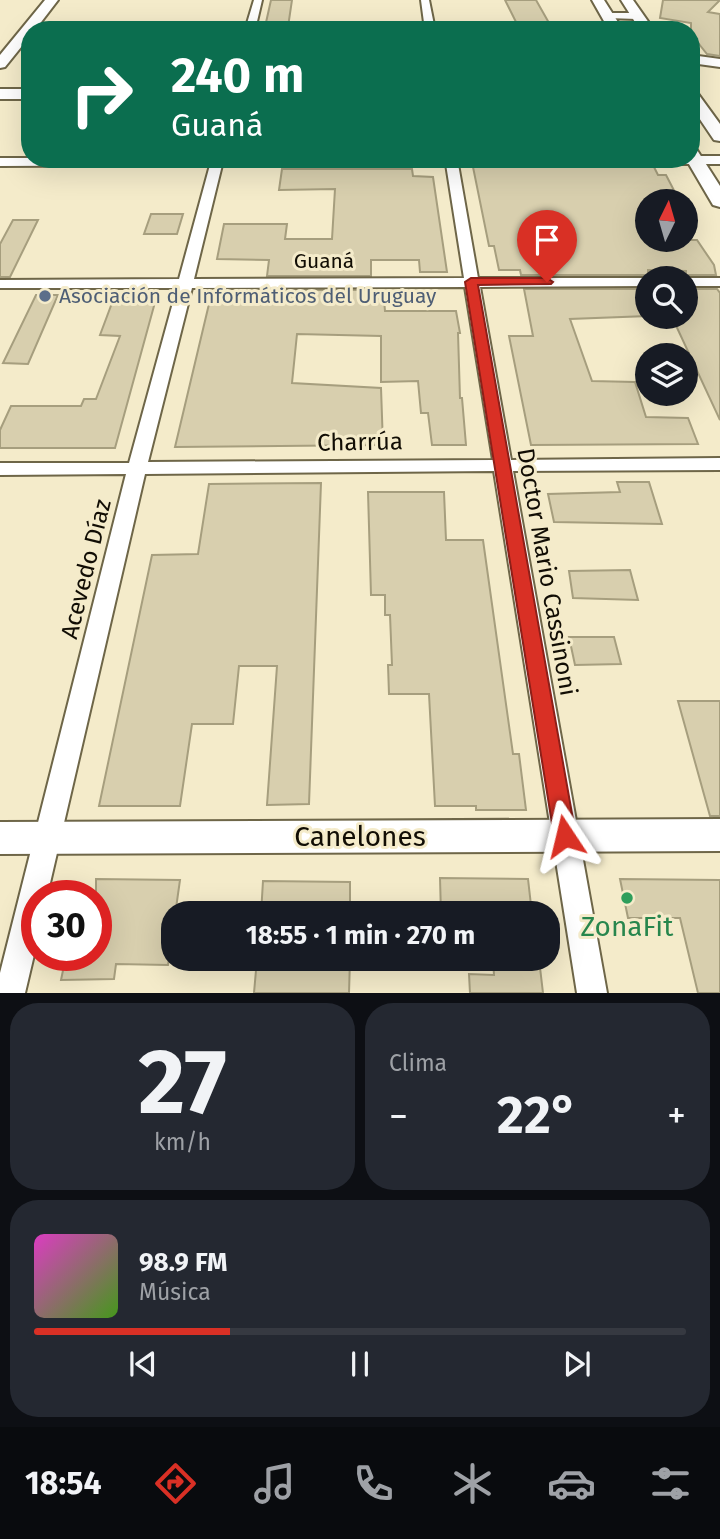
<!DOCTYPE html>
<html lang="es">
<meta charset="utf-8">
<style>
body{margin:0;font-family:"Fira Sans",sans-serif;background:#242831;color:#f1f3f6;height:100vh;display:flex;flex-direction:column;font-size:26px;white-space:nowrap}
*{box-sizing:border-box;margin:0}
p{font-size:23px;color:#9ea1a6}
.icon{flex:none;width:38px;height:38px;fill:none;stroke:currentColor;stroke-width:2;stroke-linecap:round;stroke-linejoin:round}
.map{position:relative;height:993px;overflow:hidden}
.drawer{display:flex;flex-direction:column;gap:10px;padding:10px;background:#0d0f14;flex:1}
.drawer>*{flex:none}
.banner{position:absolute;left:21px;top:21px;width:679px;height:147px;border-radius:28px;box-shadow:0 7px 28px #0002;background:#0b6e4f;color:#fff;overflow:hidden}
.needle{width:46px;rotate:5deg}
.fabs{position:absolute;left:635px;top:189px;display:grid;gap:14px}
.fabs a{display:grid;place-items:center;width:63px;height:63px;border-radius:50%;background:#171b24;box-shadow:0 7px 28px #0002;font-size:35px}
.speed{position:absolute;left:21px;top:880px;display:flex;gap:14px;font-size:35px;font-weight:700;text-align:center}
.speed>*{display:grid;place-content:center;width:91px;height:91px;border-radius:50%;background:#171b24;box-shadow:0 7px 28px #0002;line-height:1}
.speed .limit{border:10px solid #d22;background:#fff;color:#111}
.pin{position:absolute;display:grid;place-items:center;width:60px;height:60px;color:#fff;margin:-72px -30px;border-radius:50% 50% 50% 0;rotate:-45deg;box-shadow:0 0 7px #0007}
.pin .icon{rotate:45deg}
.me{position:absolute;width:77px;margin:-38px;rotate:350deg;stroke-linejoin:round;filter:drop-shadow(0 0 5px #0008)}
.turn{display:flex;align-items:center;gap:24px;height:147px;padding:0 35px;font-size:32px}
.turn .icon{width:91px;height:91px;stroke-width:2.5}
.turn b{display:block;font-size:49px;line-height:60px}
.big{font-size:52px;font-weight:700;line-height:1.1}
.drawer .widget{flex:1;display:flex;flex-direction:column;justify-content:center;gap:10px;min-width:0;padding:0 24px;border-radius:28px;background:#242831}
.drawer .dial{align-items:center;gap:0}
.dial b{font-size:91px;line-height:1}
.song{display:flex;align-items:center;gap:21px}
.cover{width:84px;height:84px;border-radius:10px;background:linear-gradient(135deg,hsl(310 70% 55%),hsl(100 70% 35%))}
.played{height:7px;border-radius:4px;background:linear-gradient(90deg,#d93025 30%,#363941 30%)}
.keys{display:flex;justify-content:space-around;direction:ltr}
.heat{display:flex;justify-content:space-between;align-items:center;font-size:38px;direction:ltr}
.drawer .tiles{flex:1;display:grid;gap:10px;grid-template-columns:1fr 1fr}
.widget:last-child{grid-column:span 2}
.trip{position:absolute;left:161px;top:901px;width:399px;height:70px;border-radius:28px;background:#171b24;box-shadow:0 7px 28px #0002;font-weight:700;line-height:70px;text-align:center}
.dock{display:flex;height:112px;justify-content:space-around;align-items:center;background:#090b0e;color:#9ea1a6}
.dock .icon{width:49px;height:49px}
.dock .selected{color:#d93025}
.dock b{font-size:32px;color:#f1f3f6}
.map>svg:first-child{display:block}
.building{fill:#d8cfae;stroke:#a69e7e;stroke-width:2}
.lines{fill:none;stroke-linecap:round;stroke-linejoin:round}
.street-casing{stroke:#6e6648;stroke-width:4}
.secondary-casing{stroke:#6e6648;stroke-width:4}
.street{fill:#fff;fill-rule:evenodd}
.secondary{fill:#fff;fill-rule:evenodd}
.route{fill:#d93025;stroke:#8d1f18;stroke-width:2}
.service-dot{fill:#5c6f8a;stroke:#f4ebca;stroke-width:2.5}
.leisure-dot{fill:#2e9e5b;stroke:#f4ebca;stroke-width:2.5}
.labels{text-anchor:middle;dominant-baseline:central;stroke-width:6;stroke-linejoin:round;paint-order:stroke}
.far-street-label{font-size:21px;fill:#110d04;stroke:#f4ebca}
.far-service-label{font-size:21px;fill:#4e5e75;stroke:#f4ebca;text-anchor:start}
.street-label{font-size:24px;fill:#110d04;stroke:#f4ebca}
.near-street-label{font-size:28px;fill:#110d04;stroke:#f4ebca}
.near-leisure-label{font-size:28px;fill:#27864d;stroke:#f4ebca}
</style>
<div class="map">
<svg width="720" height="993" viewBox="0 0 720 993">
<rect width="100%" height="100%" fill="#f4ebca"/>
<path class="building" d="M 271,0 L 292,0 L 288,27 L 265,27 Z
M 505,0 L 536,0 L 553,30 L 520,30 Z
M 663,0 L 720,0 L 708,12 L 720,14 L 720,56 L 707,54 L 691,34 L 691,23 L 660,18 Z
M 473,167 L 654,167 L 658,175 L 666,175 L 679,200 L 648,200 L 648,240 L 697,240 L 714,265 L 716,275 L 686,275 L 686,271 L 648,270 L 648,275 L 521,275 L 520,270 L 499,270 L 494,246 L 489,246 Z
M 282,169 L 412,169 L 413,176 L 433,177 L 447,272 L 420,272 L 419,260 L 371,260 L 371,276 L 267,276 L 269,260 L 217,259 L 224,224 L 287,224 L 285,239 L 332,239 L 335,189 L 279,190 Z
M 151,214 L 183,214 L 177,234 L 144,234 Z
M 13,220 L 38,220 L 10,277 L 0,277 L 0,244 Z
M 524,289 L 648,289 L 648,316 L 570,319 L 592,381 L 635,382 L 646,417 L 688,418 L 698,444 L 531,445 L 509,336 L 533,336 Z
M 686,289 L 717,289 L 720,293 L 720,420 L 672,317 L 686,317 Z
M 265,290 L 370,290 L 370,299 L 384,299 L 385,311 L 456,311 L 460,333 L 458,333 L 460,398 L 462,398 L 466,445 L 432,445 L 428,413 L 421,413 L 418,381 L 381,382 L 381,336 L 297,334 L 292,383 L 381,388 L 383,445 L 175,447 L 209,304 L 218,299 L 264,300 Z
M 36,295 L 58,295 L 28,364 L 3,363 Z
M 115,295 L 157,295 L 115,448 L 0,448 L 0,430 L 11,406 L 81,406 L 84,399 L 96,399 L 120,336 L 100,335 Z
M 617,482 L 649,482 L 662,524 L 554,522 L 548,494 L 620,492 Z
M 321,483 L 309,804 L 267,805 L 277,666 L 239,666 L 233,724 L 192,724 L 180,806 L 99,806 L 152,555 L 198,554 L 209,484 Z
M 368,492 L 444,492 L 446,540 L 483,540 L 513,754 L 519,754 L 526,810 L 476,810 L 476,806 L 435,806 L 429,694 L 389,694 L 388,665 L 392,665 L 390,615 L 385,615 L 385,595 L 371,595 Z
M 630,570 L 638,600 L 573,598 L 569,571 Z
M 569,637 L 614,637 L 621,664 L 575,665 Z
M 678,701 L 720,701 L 720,816 L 710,816 Z
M 440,878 L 528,879 L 532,914 L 441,914 Z
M 96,879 L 180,880 L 168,965 L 116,964 L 114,979 L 61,980 L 66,956 L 96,956 Z
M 620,879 L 720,880 L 720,993 L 698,993 L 680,918 L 628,918 Z
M 263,881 L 350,882 L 350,914 L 261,914 Z
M 257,959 L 350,959 L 349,993 L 254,993 Z
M 493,959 L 539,959 L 543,993 L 470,993 L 469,974 L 494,975 Z"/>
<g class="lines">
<defs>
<path id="street" d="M 254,0 L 262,0 L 255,30 L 245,30 Z
M 421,0 L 429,0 L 435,30 L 425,30 Z
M 604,13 L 637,13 L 641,16 L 637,19 L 607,18 L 604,17 Z
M 691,156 L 720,156 L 720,164 L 458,164 L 478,278 L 651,278 L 648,278 L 648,286 L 480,287 L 511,460 L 720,458 L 720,470 L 513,471 L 607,993 L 577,993 L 494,471 L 145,474 L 47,896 L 37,896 L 37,942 L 25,993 L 0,993 L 0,973 L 126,474 L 0,475 L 0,463 L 129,463 L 177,288 L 0,288 L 0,280 L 179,279 L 210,165 L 0,166 L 0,158 L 691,159 ZM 446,164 L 464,278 L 194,279 L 222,165 ZM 465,287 L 493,460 L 148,462 L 192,288 Z
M 683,278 L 720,278 L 720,286 L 686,286 L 686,278 Z"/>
<path id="secondary" d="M 45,0 L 58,0 L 35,30 L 30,30 L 30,36 L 5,67 L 0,68 L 0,55 Z
M 592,0 L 604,0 L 623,30 L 609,30 Z
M 621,0 L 633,0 L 654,30 L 640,30 Z
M 691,55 L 720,59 L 720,67 L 691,63 Z
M 0,89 L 30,89 L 30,99 L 0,99 Z
M 691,89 L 696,91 L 720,124 L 720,141 L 714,140 L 691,106 Z
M 691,149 L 697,150 L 720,186 L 720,207 L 713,205 L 686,159 L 691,159 Z
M 720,819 L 720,851 L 0,854 L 0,822 Z"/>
</defs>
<use href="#street" class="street-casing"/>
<use href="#secondary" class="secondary-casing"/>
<use href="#street" class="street"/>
<use href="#secondary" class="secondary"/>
</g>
<path class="route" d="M 547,278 L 553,282 L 551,284 L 478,285 L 576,836 L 573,842 L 565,845 L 557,842 L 554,836 L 465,282 L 471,278 Z"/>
<circle class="service-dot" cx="45" cy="296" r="7"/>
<circle class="leisure-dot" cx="627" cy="898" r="7"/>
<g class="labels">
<g class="far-street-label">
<text x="324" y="261">Guaná</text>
</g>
<g class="far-service-label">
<text x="59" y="296">Asociación de Informáticos del Uruguay</text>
</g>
<g class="street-label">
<text transform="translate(360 442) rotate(-1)">Charrúa</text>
<text transform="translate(86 569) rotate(-76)">Acevedo Díaz</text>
<text transform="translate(547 572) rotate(80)">Doctor Mario Cassinoni</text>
</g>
<g class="near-street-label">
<text x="360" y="836">Canelones</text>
</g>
<g class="near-leisure-label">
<text x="627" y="926">ZonaFit</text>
</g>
</g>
</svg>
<div class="fabs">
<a><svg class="needle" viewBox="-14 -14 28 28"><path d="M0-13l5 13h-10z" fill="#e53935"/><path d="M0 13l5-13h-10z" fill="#9ea1a6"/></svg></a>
<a><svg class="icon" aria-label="search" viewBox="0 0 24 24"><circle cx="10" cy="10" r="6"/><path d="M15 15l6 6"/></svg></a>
<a><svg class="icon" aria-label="layers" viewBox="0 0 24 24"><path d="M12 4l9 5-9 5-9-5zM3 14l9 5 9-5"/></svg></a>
</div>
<div class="speed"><div class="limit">30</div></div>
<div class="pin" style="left:547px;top:282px;background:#d93025"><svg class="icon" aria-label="arrive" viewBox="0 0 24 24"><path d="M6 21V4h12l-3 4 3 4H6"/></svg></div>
<svg class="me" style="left:565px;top:836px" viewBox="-20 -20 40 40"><path d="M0-17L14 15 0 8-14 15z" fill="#d93025" stroke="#fff" stroke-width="4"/></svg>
<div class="trip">18:55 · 1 min · 270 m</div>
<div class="banner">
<div class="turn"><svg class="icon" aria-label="right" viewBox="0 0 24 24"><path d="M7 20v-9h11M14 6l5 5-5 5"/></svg><div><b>240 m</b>Guaná</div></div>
</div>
</div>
<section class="drawer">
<div class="tiles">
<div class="widget dial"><b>27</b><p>km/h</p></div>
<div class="widget"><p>Clima</p>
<div class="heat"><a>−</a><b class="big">22°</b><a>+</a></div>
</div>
<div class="widget">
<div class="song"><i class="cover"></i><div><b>98.9 FM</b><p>Música</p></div></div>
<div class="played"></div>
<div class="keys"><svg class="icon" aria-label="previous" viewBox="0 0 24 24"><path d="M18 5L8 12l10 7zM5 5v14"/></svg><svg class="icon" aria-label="pause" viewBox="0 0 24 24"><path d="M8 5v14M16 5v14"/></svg><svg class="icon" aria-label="next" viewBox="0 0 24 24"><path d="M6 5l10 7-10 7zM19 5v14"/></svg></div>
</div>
</div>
</section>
<nav class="dock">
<b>18:54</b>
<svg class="icon selected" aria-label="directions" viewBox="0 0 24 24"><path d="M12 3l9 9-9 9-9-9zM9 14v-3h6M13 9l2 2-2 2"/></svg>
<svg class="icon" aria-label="music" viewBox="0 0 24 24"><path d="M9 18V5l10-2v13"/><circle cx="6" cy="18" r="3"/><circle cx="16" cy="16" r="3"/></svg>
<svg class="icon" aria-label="phone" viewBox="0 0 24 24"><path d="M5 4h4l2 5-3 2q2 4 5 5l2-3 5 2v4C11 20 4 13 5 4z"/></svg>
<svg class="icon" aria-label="climate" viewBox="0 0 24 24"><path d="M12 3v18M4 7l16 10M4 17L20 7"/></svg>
<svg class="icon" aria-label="car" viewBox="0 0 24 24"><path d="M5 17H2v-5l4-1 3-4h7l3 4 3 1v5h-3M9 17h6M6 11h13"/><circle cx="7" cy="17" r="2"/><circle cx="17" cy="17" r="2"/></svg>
<svg class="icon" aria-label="filters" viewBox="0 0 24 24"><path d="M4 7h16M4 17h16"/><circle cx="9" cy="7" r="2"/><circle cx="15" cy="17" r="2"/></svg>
</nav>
